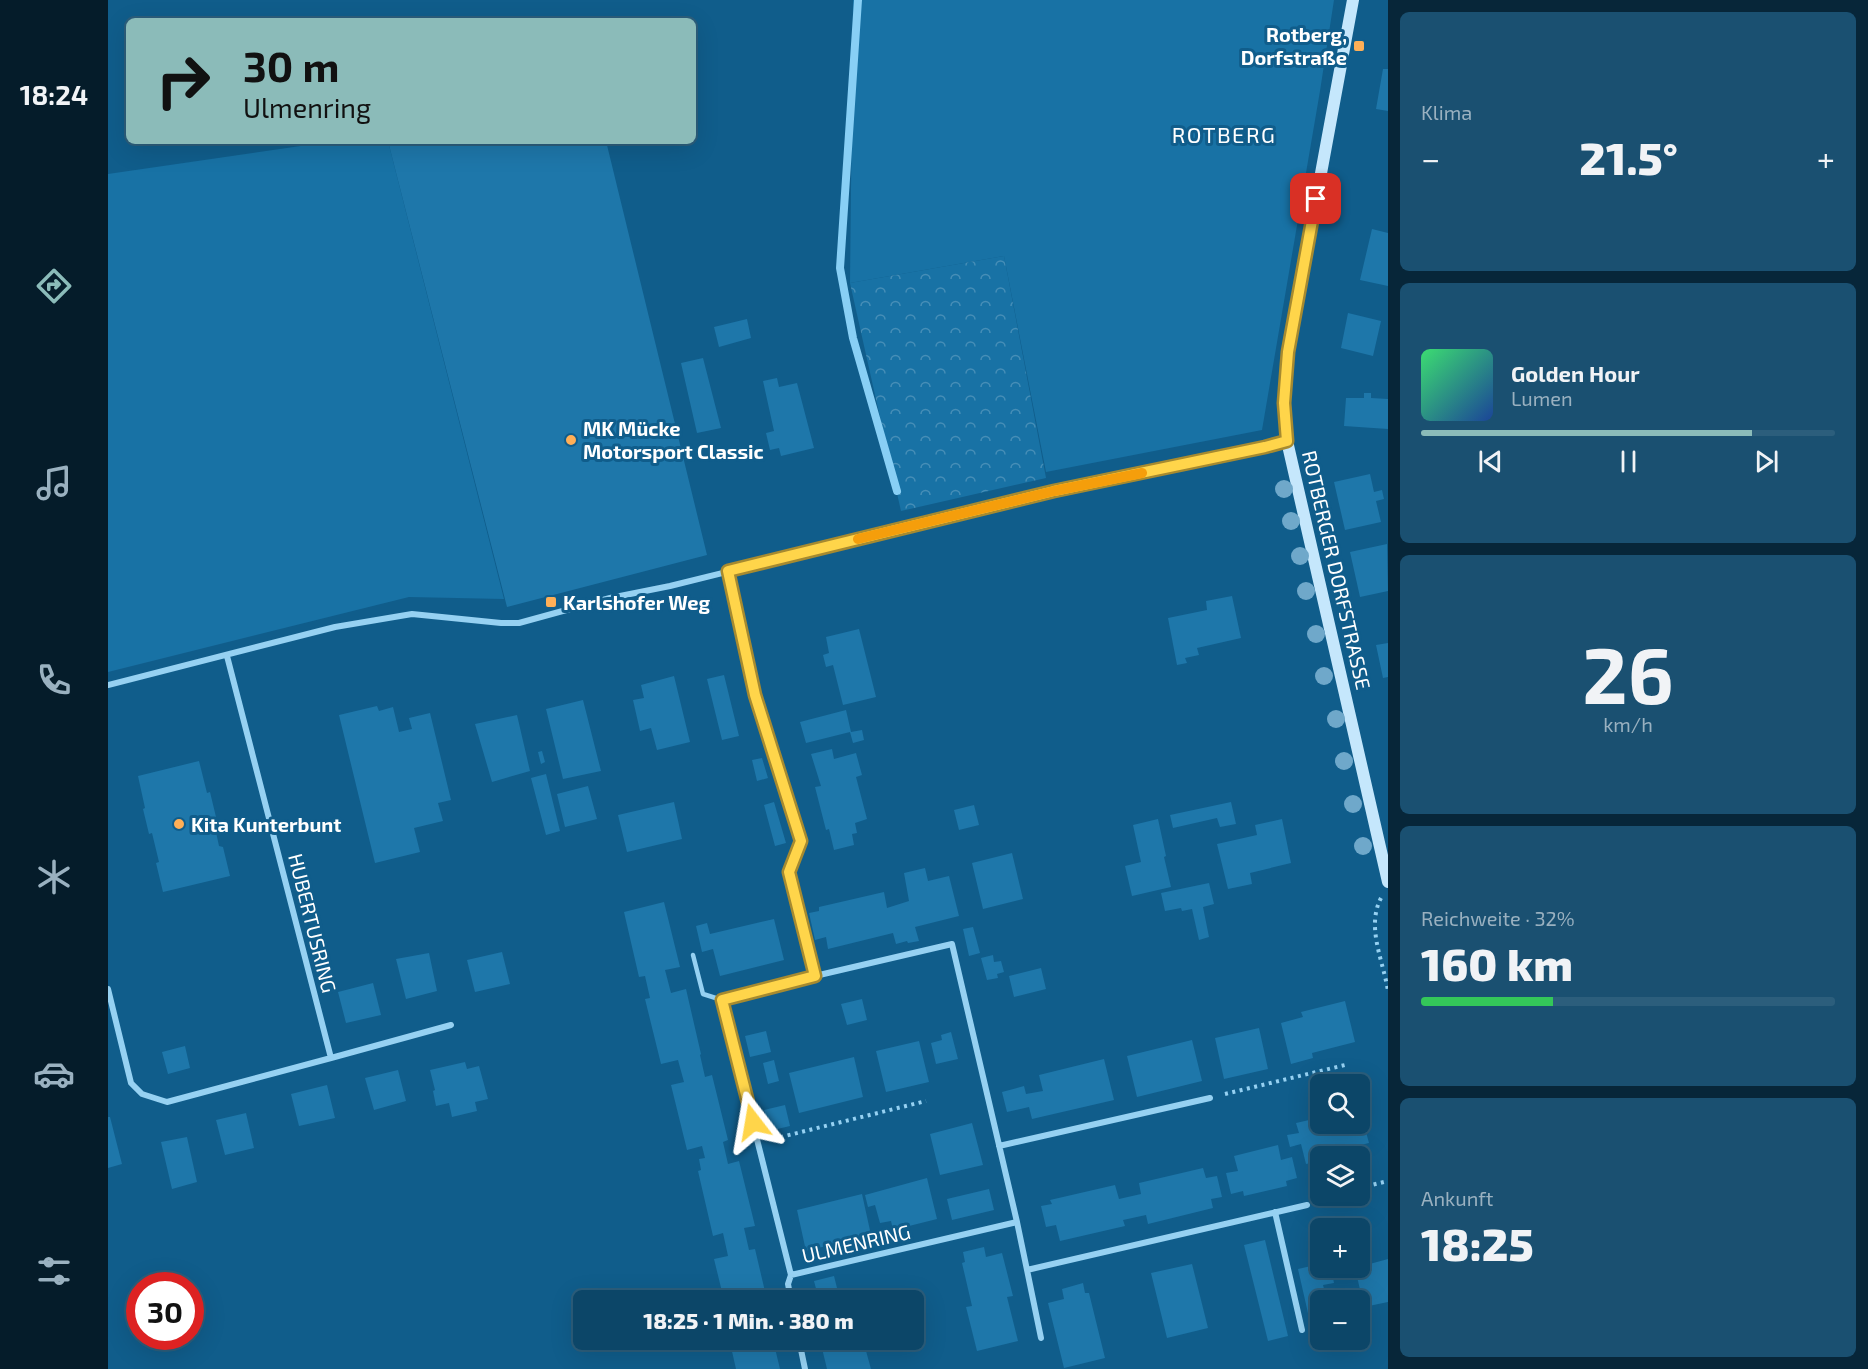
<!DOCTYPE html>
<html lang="de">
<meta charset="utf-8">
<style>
body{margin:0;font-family:"Exo 2",sans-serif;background:#1a5071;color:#f1f3f6;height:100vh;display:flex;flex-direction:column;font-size:22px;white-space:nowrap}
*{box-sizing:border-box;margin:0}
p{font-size:20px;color:#9ab1c0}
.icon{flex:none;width:33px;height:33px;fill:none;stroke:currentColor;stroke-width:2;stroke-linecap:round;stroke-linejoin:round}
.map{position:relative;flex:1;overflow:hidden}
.drawer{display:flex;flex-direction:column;gap:12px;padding:12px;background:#072639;width:480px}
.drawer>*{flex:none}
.banner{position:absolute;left:18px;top:18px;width:570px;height:126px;border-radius:9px;box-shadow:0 6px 24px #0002,0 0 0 2px #2c5e7c;background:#8bbbb9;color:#111;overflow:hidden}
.controls{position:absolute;left:1202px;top:1074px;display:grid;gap:12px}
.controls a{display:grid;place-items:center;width:60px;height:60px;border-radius:9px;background:#0c4668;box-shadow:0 6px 24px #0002,0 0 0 2px #2c5e7c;font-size:30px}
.speed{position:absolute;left:18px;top:1272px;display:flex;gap:12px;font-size:30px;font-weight:700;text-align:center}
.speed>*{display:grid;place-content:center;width:78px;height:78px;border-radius:50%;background:#0c4668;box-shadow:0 6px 24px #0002,0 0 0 2px #2c5e7c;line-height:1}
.speed .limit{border:9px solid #d22;background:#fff;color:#111}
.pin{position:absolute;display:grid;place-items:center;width:51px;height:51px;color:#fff;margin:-26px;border-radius:12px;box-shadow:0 3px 9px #0006}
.me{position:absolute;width:66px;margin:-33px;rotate:346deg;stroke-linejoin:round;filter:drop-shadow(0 0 4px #0008)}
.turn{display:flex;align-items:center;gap:21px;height:126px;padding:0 18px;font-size:27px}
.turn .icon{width:78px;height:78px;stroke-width:2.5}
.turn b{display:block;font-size:42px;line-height:51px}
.big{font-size:45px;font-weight:800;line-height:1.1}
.drawer .tile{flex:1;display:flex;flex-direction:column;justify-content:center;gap:9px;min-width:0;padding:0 21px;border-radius:9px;background:#1a5071}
.drawer .dial{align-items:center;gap:0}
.dial b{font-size:78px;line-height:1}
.song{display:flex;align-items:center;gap:18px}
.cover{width:72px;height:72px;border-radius:9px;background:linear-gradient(135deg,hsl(140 70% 55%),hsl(220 70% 35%))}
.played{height:6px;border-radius:3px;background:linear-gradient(90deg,#8bbbb9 80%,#2c5e7c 80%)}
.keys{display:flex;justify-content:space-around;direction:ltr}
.heat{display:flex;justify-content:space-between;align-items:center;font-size:33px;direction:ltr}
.charge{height:9px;border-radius:4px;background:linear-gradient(90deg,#34c759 32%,#2c5e7c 0)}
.trip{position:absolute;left:465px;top:1290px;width:351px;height:60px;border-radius:9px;background:#0c4668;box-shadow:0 6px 24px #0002,0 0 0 2px #2c5e7c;font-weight:800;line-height:60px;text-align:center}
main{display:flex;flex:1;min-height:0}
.menu{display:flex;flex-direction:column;width:108px;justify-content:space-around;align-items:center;background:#051c2a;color:#9ab1c0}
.menu .icon{width:42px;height:42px}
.menu .selected{color:#8bbbb9}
.menu b{font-size:27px;color:#f1f3f6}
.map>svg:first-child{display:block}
.grass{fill:#1872a5}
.park{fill:url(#park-crowns)}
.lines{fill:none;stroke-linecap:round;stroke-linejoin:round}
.stream{stroke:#88cff5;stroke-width:8}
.building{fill:#1e77aa}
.path{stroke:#96d1f2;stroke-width:4;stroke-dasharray:3 4.5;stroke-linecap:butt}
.lane{stroke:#96d1f2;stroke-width:4.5}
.street{stroke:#96d1f2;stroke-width:6}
.secondary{stroke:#c5e7fc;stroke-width:12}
.tree{fill:#6fa8ca}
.route-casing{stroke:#a68a30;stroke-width:15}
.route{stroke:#ffd54a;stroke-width:10}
.slow{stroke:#f59e0b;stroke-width:10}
.poi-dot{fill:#ffaf57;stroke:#105d8b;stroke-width:2}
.labels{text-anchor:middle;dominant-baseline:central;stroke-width:6;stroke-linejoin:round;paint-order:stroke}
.poi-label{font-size:20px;font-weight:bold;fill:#fff;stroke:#105d8b;text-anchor:start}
.street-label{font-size:20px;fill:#fff;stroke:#105d8b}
.quarter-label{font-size:22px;letter-spacing:1.5px;fill:#fff;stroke:#105d8b}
</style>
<main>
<nav class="menu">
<b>18:24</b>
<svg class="icon selected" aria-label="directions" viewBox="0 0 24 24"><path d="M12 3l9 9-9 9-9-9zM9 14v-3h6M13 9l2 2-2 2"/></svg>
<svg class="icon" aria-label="music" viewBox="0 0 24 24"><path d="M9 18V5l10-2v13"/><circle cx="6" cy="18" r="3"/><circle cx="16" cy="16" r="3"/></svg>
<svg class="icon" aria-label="phone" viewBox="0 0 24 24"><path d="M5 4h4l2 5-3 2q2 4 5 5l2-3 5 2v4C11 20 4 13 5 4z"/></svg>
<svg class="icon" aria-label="climate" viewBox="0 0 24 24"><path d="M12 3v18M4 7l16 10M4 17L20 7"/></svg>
<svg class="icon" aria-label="car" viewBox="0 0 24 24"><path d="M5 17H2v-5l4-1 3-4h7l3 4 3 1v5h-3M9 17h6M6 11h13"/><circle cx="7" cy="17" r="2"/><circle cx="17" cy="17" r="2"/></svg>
<svg class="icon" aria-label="filters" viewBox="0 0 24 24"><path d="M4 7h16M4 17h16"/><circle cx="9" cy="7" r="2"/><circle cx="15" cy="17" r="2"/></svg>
</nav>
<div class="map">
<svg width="1280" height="1369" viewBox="0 0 1280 1369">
<defs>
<pattern id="park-crowns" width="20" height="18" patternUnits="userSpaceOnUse" patternTransform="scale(1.5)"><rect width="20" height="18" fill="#1872a5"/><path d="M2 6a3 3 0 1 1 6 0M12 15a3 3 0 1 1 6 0" fill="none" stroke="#468eb7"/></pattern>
</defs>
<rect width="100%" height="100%" fill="#105d8b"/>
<path class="grass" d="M 745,0 L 1226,0 L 1212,91 L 1154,430 L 938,472 L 896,256 L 742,283 Z
M 227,141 L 280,141 L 396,599 L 301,597 L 0,672 L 0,174 Z"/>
<path class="park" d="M 896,256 L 938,478 L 793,511 L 742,283 Z"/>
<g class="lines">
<path class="stream" d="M 750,0 L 732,268 L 745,338 L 789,491"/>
</g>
<path class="building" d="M 1275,69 L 1280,69 L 1280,111 L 1268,109 Z
M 280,141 L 498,141 L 599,555 L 399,607 Z
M 1264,229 L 1280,233 L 1280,286 L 1252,280 Z
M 1240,313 L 1273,321 L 1265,356 L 1233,348 Z
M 639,319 L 643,338 L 611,347 L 606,327 Z
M 595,358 L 613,428 L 589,433 L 573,363 Z
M 669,378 L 671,387 L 689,383 L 706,448 L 673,456 L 671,448 L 662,450 L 658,433 L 666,431 L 655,381 Z
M 1256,393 L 1263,393 L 1263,398 L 1280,399 L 1280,429 L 1236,426 L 1238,398 L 1256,398 Z
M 1262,474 L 1266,492 L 1274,490 L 1276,499 L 1268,501 L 1273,522 L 1237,530 L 1226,482 Z
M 1279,544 L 1280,591 L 1252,597 L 1242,552 Z
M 1124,596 L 1133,638 L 1089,648 L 1091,655 L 1077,658 L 1079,663 L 1069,665 L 1060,618 L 1099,610 L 1098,601 Z
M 751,629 L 768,697 L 735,705 L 725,665 L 718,667 L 715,655 L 721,653 L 718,637 Z
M 1280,643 L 1280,677 L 1275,678 L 1268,645 Z
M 616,675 L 631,736 L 614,740 L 599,679 Z
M 566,676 L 582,742 L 549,750 L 543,728 L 532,731 L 525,700 L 536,698 L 533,685 Z
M 475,700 L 493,771 L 455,779 L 438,709 Z
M 269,706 L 271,711 L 285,707 L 291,732 L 304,729 L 301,718 L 322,713 L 343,800 L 330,803 L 335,821 L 306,828 L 312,852 L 267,863 L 231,715 Z
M 738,710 L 743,732 L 754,730 L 756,740 L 745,743 L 742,732 L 698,743 L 692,722 Z
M 409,715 L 422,771 L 384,782 L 367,724 Z
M 724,749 L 726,759 L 748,753 L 754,775 L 748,777 L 759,819 L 747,823 L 749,833 L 744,834 L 746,845 L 726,850 L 721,829 L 718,830 L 707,787 L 713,786 L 703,754 Z
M 434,751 L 437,762 L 433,764 L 430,752 Z
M 654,758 L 660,778 L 649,781 L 644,760 Z
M 91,761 L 99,793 L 102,792 L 108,817 L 105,818 L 111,846 L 115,847 L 122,876 L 55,892 L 48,863 L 51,862 L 44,833 L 41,834 L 35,809 L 37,808 L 30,776 Z
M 438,774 L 452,831 L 438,835 L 423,778 Z
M 480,786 L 489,819 L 457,827 L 449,794 Z
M 566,802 L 574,839 L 519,852 L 510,815 Z
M 666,802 L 678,843 L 667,846 L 656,805 Z
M 1123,802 L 1128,824 L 1112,827 L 1109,818 L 1065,828 L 1062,815 Z
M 866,805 L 871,825 L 851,830 L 846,810 Z
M 1050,819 L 1058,856 L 1056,857 L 1063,887 L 1024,896 L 1017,866 L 1033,862 L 1025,825 Z
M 1174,819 L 1183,863 L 1142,873 L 1144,884 L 1120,889 L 1109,844 L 1149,835 L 1147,825 Z
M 904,853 L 915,899 L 875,909 L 864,863 Z
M 817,868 L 820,881 L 841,876 L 851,916 L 807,927 L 811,941 L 800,943 L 799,941 L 788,944 L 785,933 L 720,949 L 718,937 L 707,940 L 701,913 L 711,911 L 711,907 L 776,892 L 779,908 L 801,901 L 796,873 Z
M 1101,883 L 1106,904 L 1095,907 L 1101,937 L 1091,940 L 1084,909 L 1074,911 L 1073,908 L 1057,911 L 1053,893 Z
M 556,902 L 572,967 L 557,970 L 563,993 L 578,989 L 593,1054 L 592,1055 L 597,1077 L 604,1075 L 620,1140 L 615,1142 L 620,1164 L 631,1161 L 647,1226 L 636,1228 L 641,1250 L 647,1249 L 659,1300 L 616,1300 L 606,1259 L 620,1256 L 615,1233 L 605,1236 L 590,1171 L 593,1170 L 591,1159 L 597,1158 L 594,1146 L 579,1150 L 563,1085 L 576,1082 L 570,1060 L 553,1064 L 537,999 L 542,998 L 537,976 L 531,977 L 516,912 Z
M 666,919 L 676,960 L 612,976 L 605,949 L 594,952 L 588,926 L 599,923 L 602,934 Z
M 865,927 L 872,953 L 861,956 L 855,929 Z
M 394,952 L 402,984 L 367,992 L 359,960 Z
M 321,953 L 329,991 L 298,999 L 288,959 Z
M 885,955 L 886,962 L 893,961 L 896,972 L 889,974 L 890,978 L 879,980 L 873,958 Z
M 933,968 L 938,989 L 906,997 L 901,976 Z
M 265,983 L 273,1015 L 238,1023 L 230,992 Z
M 754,999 L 759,1020 L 739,1025 L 733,1004 Z
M 1237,1001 L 1247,1042 L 1204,1053 L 1205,1058 L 1183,1064 L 1173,1023 L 1195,1017 L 1193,1012 Z
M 1151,1028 L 1160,1069 L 1116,1079 L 1107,1038 Z
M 658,1031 L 663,1052 L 642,1057 L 637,1036 Z
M 843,1032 L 850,1059 L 828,1064 L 823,1043 L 834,1040 L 833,1035 Z
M 1084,1040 L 1094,1081 L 1029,1097 L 1019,1056 Z
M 811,1041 L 821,1082 L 778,1092 L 768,1051 Z
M 77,1046 L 82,1068 L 60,1074 L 54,1052 Z
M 746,1057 L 755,1097 L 691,1113 L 681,1073 Z
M 996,1059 L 1006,1100 L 924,1119 L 921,1107 L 899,1112 L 894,1092 L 916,1086 L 918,1094 L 935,1091 L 931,1075 Z
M 666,1060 L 671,1081 L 660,1084 L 655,1063 Z
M 357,1062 L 359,1069 L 371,1066 L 380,1099 L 367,1102 L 369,1111 L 344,1117 L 341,1103 L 328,1106 L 325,1091 L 327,1090 L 322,1070 Z
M 290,1070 L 298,1101 L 266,1110 L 257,1078 Z
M 219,1085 L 227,1118 L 191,1126 L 183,1094 Z
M 677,1105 L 682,1126 L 661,1131 L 656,1110 Z
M 1251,1106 L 1261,1143 L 1218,1153 L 1219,1156 L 1212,1156 L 1212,1161 L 1198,1164 L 1193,1144 L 1182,1147 L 1179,1135 L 1191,1133 L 1188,1123 L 1210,1118 L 1208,1112 L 1212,1111 L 1212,1124 L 1251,1124 Z
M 138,1113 L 146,1148 L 117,1155 L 108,1120 Z
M 0,1117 L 2,1117 L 14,1164 L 0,1168 Z
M 864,1123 L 875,1165 L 832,1175 L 822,1134 Z
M 79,1137 L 89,1182 L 64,1189 L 53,1142 Z
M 1170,1145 L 1173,1160 L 1184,1157 L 1189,1178 L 1178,1181 L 1179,1186 L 1136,1196 L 1135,1191 L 1123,1194 L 1118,1173 L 1130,1171 L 1126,1156 Z
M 1095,1168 L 1098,1178 L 1109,1176 L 1114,1197 L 1103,1199 L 1105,1208 L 1040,1224 L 1038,1215 L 1015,1220 L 1017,1226 L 952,1241 L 948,1225 L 938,1227 L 933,1206 L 944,1204 L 942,1200 L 1007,1185 L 1011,1199 L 1033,1194 L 1031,1183 Z
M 819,1178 L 829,1219 L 785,1230 L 783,1221 L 772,1223 L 767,1205 L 760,1207 L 757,1195 Z
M 881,1189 L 886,1210 L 844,1220 L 839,1199 Z
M 754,1194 L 763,1235 L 698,1251 L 689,1210 Z
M 1157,1240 L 1180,1336 L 1160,1341 L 1136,1245 Z
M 876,1247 L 878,1257 L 894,1253 L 905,1296 L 899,1297 L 910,1341 L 869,1351 L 858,1307 L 864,1306 L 854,1263 L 857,1262 L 855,1252 Z
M 1280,1259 L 1280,1302 L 1256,1307 L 1247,1268 Z
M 1084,1264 L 1100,1328 L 1059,1338 L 1043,1273 Z
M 1212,1264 L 1212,1268 L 1223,1268 L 1226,1283 L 1215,1285 L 1219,1300 L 1212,1300 L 1212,1319 L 1202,1322 L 1190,1269 Z
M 726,1276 L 732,1300 L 711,1300 L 706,1281 Z
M 975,1283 L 977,1293 L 981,1293 L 997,1358 L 956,1368 L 940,1303 L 956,1299 L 954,1289 Z
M 637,1340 L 665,1340 L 672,1369 L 628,1369 L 623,1347 L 638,1344 Z
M 712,1340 L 755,1340 L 763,1369 L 719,1369 Z"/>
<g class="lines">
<path class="path" d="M 1273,898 C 1258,927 1275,960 1280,991
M 1117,1094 L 1237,1065
M 665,1139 L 818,1101
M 1251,1188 L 1280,1181"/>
<path class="lane" d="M 585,955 L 595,994 L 614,1000"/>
<path class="street" d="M 620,571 L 647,695 L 693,841 L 681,872 L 707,976
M 0,685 L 227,627 L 304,614 L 393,623 L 411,623 L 502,598 L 562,586 L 946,491 L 1157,447 L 1179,441
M 844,944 L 909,1222 L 683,1275 L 614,1000 L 707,976 Z
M 0,989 L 23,1083 L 34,1094 L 59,1102 L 223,1058 L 119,656
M 223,1058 L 343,1025
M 891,1146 L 1102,1098
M 1167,1212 L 1194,1330
M 909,1222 L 919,1270 L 1199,1205
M 919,1270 L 933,1338
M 683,1275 L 680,1284 L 683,1300
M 691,1340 L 697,1369"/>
<path class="secondary" d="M 1245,0 L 1180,352 L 1176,403 L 1179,441 L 1280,882"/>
</g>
<g class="tree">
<circle cx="1176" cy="489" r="9"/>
<circle cx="1183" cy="521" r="9"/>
<circle cx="1192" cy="556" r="9"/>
<circle cx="1198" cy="591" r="9"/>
<circle cx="1208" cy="634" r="9"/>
<circle cx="1216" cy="676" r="9"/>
<circle cx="1228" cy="719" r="9"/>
<circle cx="1236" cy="761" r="9"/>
<circle cx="1245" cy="804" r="9"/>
<circle cx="1255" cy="846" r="9"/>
</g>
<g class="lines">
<defs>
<path id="route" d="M 645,1122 L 614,1000 L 707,976 L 681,872 L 693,841 L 647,695 L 620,571 L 946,491 L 1157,447 L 1179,441 L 1176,403 L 1180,352 L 1208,199"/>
</defs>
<use href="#route" class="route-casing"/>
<use href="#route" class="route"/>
<path class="slow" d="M 750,539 L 946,491 L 1034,473"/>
</g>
<g class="poi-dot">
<rect x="1245" y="40" width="12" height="12" rx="3"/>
<circle cx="463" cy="440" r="6"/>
<rect x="437" y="596" width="12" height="12" rx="3"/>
<circle cx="71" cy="824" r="6"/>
</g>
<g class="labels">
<g class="poi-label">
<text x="1239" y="34" text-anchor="end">Rotberg,<tspan x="1239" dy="23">Dorfstraße</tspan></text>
<text x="475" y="428">MK Mücke<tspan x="475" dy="23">Motorsport Classic</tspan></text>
<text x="455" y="602">Karlshofer Weg</text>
<text x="83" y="824">Kita Kunterbunt</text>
</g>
<g class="street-label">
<text transform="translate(1229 570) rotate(77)">ROTBERGER DORFSTRASSE</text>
<text transform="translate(205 923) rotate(76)">HUBERTUSRING</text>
<text transform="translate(748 1243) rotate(-13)">ULMENRING</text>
</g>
<g class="quarter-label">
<text x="1116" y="134">ROTBERG</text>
</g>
</g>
</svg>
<div class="controls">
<a><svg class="icon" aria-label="search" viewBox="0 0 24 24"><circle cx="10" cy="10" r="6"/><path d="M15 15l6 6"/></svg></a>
<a><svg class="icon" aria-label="layers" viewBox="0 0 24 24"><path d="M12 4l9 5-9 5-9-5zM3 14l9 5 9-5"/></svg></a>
<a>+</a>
<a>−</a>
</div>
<div class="speed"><div class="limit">30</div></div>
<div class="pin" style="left:1208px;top:199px;background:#d93025"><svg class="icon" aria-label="arrive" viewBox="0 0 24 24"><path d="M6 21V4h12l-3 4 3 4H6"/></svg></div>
<svg class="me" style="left:645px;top:1122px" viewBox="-20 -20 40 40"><path d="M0-17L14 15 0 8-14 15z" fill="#ffd54a" stroke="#fff" stroke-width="4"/></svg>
<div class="trip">18:25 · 1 Min. · 380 m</div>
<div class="banner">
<div class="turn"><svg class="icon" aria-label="right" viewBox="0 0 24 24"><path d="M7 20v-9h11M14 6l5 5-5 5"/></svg><div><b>30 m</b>Ulmenring</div></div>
</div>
</div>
<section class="drawer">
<div class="tile"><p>Klima</p>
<div class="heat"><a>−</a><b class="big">21.5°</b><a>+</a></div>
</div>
<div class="tile">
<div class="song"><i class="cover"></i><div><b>Golden Hour</b><p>Lumen</p></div></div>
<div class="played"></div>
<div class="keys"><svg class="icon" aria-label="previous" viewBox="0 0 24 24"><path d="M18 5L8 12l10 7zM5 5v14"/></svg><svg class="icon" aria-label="pause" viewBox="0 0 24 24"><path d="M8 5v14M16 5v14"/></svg><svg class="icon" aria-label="next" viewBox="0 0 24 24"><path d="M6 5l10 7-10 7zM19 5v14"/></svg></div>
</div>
<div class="tile dial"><b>26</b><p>km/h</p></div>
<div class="tile"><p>Reichweite · 32%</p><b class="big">160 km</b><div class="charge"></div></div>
<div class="tile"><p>Ankunft</p><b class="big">18:25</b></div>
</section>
</main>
